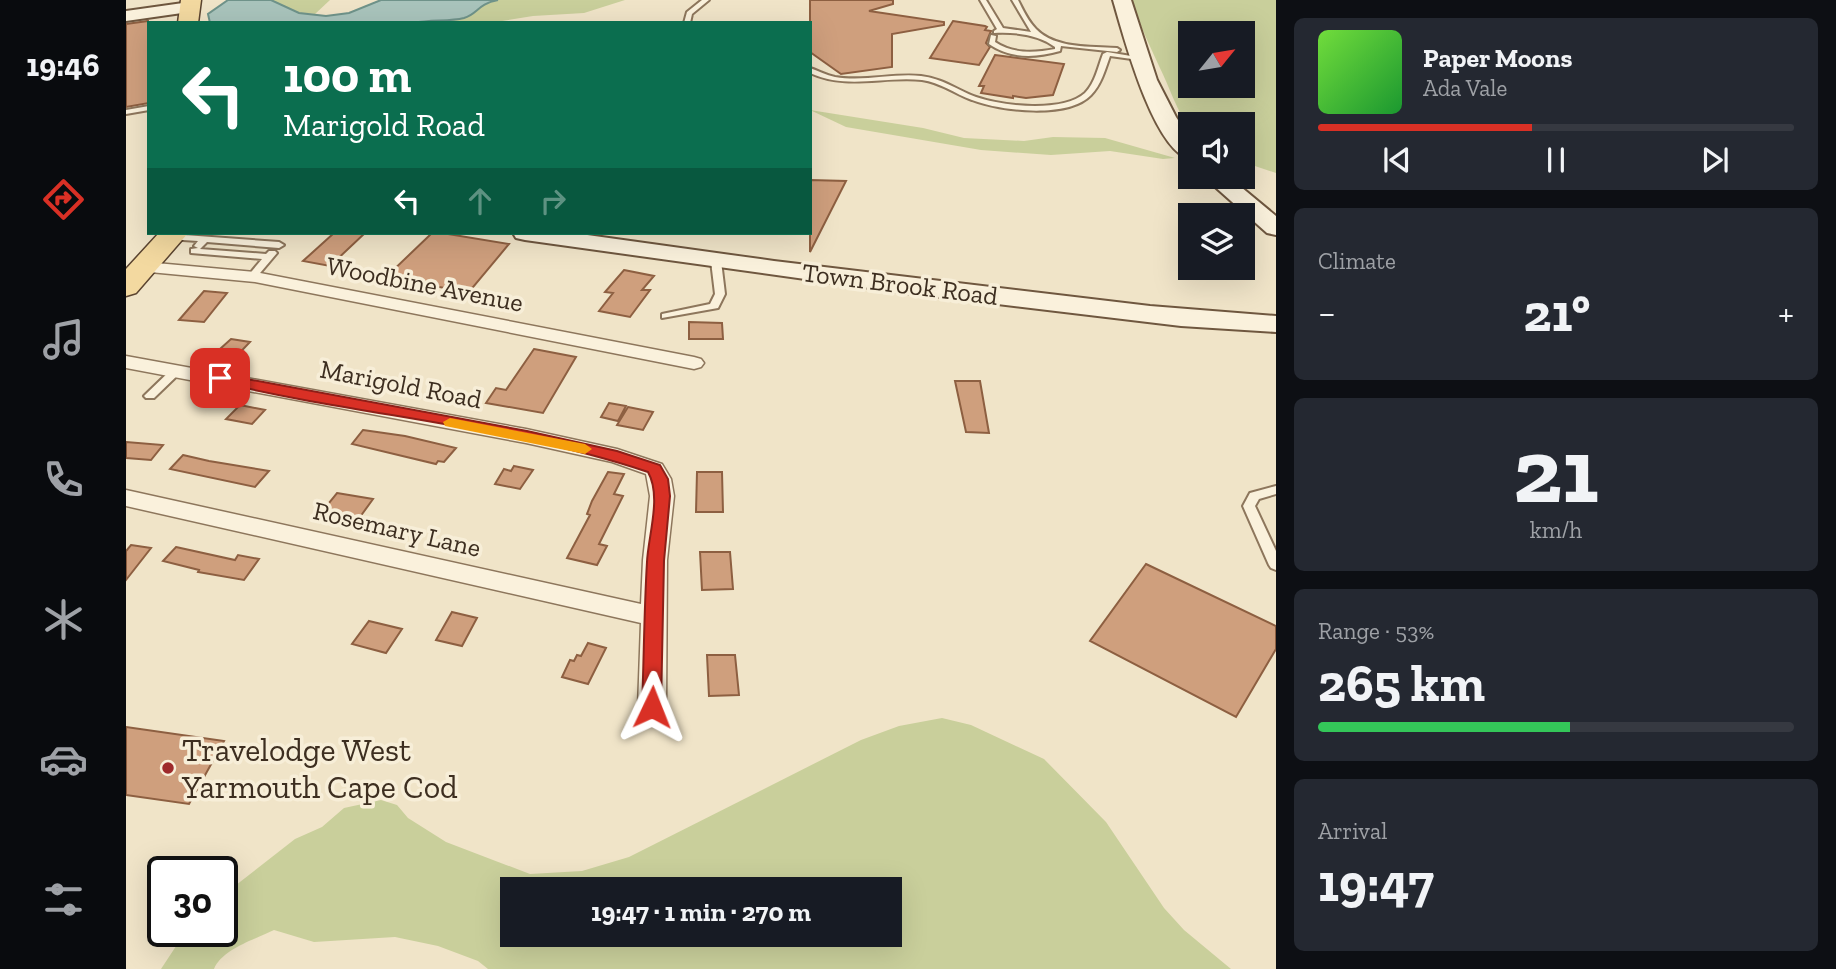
<!DOCTYPE html>
<meta charset="utf-8">
<style>
body{margin:0;font-family:"Zilla Slab",serif;background:#242831;color:#f1f3f6;height:100vh;display:flex;flex-direction:column;font-size:26px;white-space:nowrap}
*{box-sizing:border-box;margin:0}
p{font-size:23px;color:#9ea1a6}
.icon{flex:none;width:38px;height:38px;fill:none;stroke:currentColor;stroke-width:2;stroke-linecap:round;stroke-linejoin:round}
.map{position:relative;flex:1;overflow:hidden}
.drawer{display:flex;flex-direction:column;gap:18px;padding:18px;background:#0d0f14;width:560px}
.drawer>*{flex:none}
.top-card{position:absolute;left:21px;top:21px;width:665px;height:214px;border-radius:0px;box-shadow:0 7px 28px #0002;background:#0b6e4f;color:#fff;overflow:hidden}
.needle{width:46px;rotate:60deg}
.buttons{position:absolute;left:1052px;top:21px;display:grid;gap:14px}
.buttons a{display:grid;place-items:center;width:77px;height:77px;border-radius:0px;background:#171b24;box-shadow:0 7px 28px #0002;font-size:35px}
.speed{position:absolute;left:21px;top:856px;display:flex;gap:14px;font-size:35px;font-weight:700;text-align:center}
.speed>*{display:grid;place-content:center;width:91px;height:91px;border-radius:50%;background:#171b24;box-shadow:0 7px 28px #0002;line-height:1}
.speed .limit{border:4px solid #111;border-radius:10px;background:#fff;color:#111}
.pin{position:absolute;display:grid;place-items:center;width:60px;height:60px;color:#fff;margin:-30px;border-radius:14px;box-shadow:0 4px 10px #0006}
.me{position:absolute;width:77px;margin:-38px;rotate:2deg;stroke-linejoin:round;filter:drop-shadow(0 0 5px #0008)}
.turn{display:flex;align-items:center;gap:24px;height:147px;padding:0 21px;font-size:32px}
.turn .icon{width:91px;height:91px;stroke-width:2.5}
.turn b{display:block;font-size:49px;line-height:60px}
.lanes{display:flex;align-items:center;height:66px;padding:0 21px;background:#0003;justify-content:center;gap:35px;direction:ltr}
.lanes .off{opacity:.35}
.big{font-size:52px;font-weight:700;line-height:1.1}
.drawer .card{flex:1;display:flex;flex-direction:column;justify-content:center;gap:10px;min-width:0;padding:0 24px;border-radius:10px;background:#242831}
.drawer .dial{align-items:center;gap:0}
.dial b{font-size:91px;line-height:1}
.song{display:flex;align-items:center;gap:21px}
.cover{width:84px;height:84px;border-radius:10px;background:linear-gradient(135deg,hsl(100 70% 55%),hsl(130 70% 35%))}
.played{height:7px;border-radius:4px;background:linear-gradient(90deg,#d93025 45%,#363941 45%)}
.keys{display:flex;justify-content:space-around;direction:ltr}
.heat{display:flex;justify-content:space-between;align-items:center;font-size:38px;direction:ltr}
.charge{height:10px;border-radius:5px;background:linear-gradient(90deg,#34c759 53%,#363941 0)}
.trip{position:absolute;left:374px;top:877px;width:402px;height:70px;border-radius:0px;background:#171b24;box-shadow:0 7px 28px #0002;font-weight:700;line-height:70px;text-align:center}
main{display:flex;flex:1;min-height:0}
.tabs{display:flex;flex-direction:column;width:126px;justify-content:space-around;align-items:center;background:#090b0e;color:#9ea1a6}
.tabs .icon{width:49px;height:49px}
.tabs .on{color:#d93025}
.tabs b{font-size:32px;color:#f1f3f6}
.map>svg:first-child{display:block}
.green{fill:#c9cf9b;fill-rule:evenodd}
.water{fill:#a9c4bc;stroke:#6f938a;stroke-width:2}
.building{fill:#cf9f7d;stroke:#8d5f41;stroke-width:2}
.lines{fill:none;stroke-linecap:round;stroke-linejoin:round}
.lane-casing{stroke:#8d765c;stroke-width:4}
.street-casing{stroke:#8d765c;stroke-width:3}
.secondary-casing{stroke:#6f573f;stroke-width:4}
.primary-casing{stroke:#5b4430;stroke-width:3}
.lane{fill:#faf1dc;fill-rule:evenodd}
.street{fill:#faf1dc;fill-rule:evenodd}
.secondary{fill:#faf1dc;fill-rule:evenodd}
.primary{fill:#f3d9a0;fill-rule:evenodd}
.route{fill:#d93025;stroke:#8d1f18;stroke-width:2}
.slow{fill:#f59e0b}
.poi-dot{fill:#9e2a2b;stroke:#f7eed8;stroke-width:2.5}
.labels{text-anchor:middle;dominant-baseline:central;stroke-width:7;stroke-linejoin:round;paint-order:stroke}
.street-label{font-size:26px;fill:#3d2e20;stroke:#f7eed8}
.near-poi-label{font-size:32px;fill:#3d2e20;stroke:#f7eed8;text-anchor:start}
</style>
<main>
<nav class="tabs">
<b>19:46</b>
<svg class="icon on" aria-label="directions" viewBox="0 0 24 24"><path d="M12 3l9 9-9 9-9-9zM9 14v-3h6M13 9l2 2-2 2"/></svg>
<svg class="icon" aria-label="music" viewBox="0 0 24 24"><path d="M9 18V5l10-2v13"/><circle cx="6" cy="18" r="3"/><circle cx="16" cy="16" r="3"/></svg>
<svg class="icon" aria-label="phone" viewBox="0 0 24 24"><path d="M5 4h4l2 5-3 2q2 4 5 5l2-3 5 2v4C11 20 4 13 5 4z"/></svg>
<svg class="icon" aria-label="climate" viewBox="0 0 24 24"><path d="M12 3v18M4 7l16 10M4 17L20 7"/></svg>
<svg class="icon" aria-label="car" viewBox="0 0 24 24"><path d="M5 17H2v-5l4-1 3-4h7l3 4 3 1v5h-3M9 17h6M6 11h13"/><circle cx="7" cy="17" r="2"/><circle cx="17" cy="17" r="2"/></svg>
<svg class="icon" aria-label="filters" viewBox="0 0 24 24"><path d="M4 7h16M4 17h16"/><circle cx="9" cy="7" r="2"/><circle cx="15" cy="17" r="2"/></svg>
</nav>
<div class="map">
<svg width="1150" height="969" viewBox="0 0 1150 969">
<rect width="100%" height="100%" fill="#f0e4c8"/>
<path class="green" d="M 145,0 L 204,0 L 189,14 L 173,13 Z
M 372,0 L 499,0 L 458,13 L 407,16 L 364,23 L 288,23 C 301,20 317,21 329,18 C 345,13 356,3 372,0 Z
M 1006,0 L 1150,0 L 1150,173 L 1117,162 L 1116,124 L 1064,124 L 1064,130 C 1050,109 1044,88 1033,66 C 1023,44 1013,24 1006,0 ZM 1064,33 L 1116,33 L 1116,86 L 1064,86 Z
M 684,110 L 797,128 L 838,138 L 898,141 L 927,137 L 979,138 L 1049,158 L 1037,159 L 984,151 L 925,155 L 855,150 L 720,127 Z
M 816,718 L 845,725 L 918,759 L 980,822 L 1038,908 L 1058,930 L 1105,969 L 362,969 L 352,961 L 312,946 L 269,937 L 188,942 L 148,930 C 130,939 96,949 88,969 L 35,969 L 60,931 L 96,931 L 96,896 L 169,839 L 196,827 L 218,808 L 255,800 L 271,805 L 282,818 L 320,842 L 404,874 L 456,871 L 503,857 L 735,740 L 773,726 ZM 765,889 L 765,934 L 387,934 L 387,889 Z"/>
<path class="water" d="M 102,0 L 145,0 L 173,13 L 200,16 L 223,13 L 255,0 L 372,0 C 351,4 352,14 338,18 C 322,22 305,19 288,23 L 84,23 L 82,14 Z"/>
<path class="building" d="M 684,0 L 767,0 L 767,4 L 743,11 L 818,22 L 818,25 L 766,34 L 766,67 L 715,74 L 684,52 Z
M 22,21 L 23,103 L 0,107 L 0,24 Z
M 827,21 L 859,26 L 861,27 L 859,30 L 865,31 L 860,43 L 864,47 L 853,65 L 804,58 Z
M 869,55 L 938,64 L 927,95 L 900,98 L 887,96 L 887,98 L 855,93 L 858,86 L 853,86 Z
M 684,180 L 720,181 L 684,252 Z
M 208,233 L 239,233 L 204,266 L 177,261 Z
M 306,233 L 316,233 L 383,244 L 343,292 L 259,278 Z
M 498,270 L 528,276 L 516,290 L 524,290 L 504,317 L 473,311 L 487,293 L 479,292 Z
M 78,291 L 101,293 L 78,322 L 53,320 Z
M 563,322 L 596,323 L 597,339 L 563,339 Z
M 105,339 L 124,342 L 104,363 L 83,359 Z
M 408,349 L 450,357 L 417,413 L 360,403 L 370,388 L 380,390 Z
M 829,381 L 854,381 L 863,433 L 840,432 Z
M 483,403 L 500,406 L 492,421 L 475,417 Z
M 114,405 L 139,410 L 126,424 L 100,419 Z
M 502,407 L 527,412 L 517,430 L 491,425 Z
M 237,430 L 279,436 L 330,448 L 318,462 L 312,461 L 310,464 L 226,444 Z
M 0,442 L 37,445 L 25,460 L 0,458 Z
M 57,455 L 83,461 L 143,471 L 129,487 L 44,469 Z
M 388,466 L 407,470 L 394,489 L 369,484 L 378,469 L 385,471 Z
M 482,472 L 498,474 L 488,494 L 497,496 L 473,544 L 481,546 L 471,565 L 441,558 L 464,515 L 461,514 L 466,501 Z
M 571,472 L 596,472 L 597,512 L 570,512 Z
M 211,493 L 247,499 L 234,517 L 198,509 Z
M 5,545 L 25,548 L 0,580 L 0,551 Z
M 50,547 L 109,560 L 112,555 L 133,559 L 118,580 L 72,572 L 73,570 L 37,561 Z
M 574,552 L 604,552 L 607,589 L 576,590 Z
M 1020,564 L 1150,626 L 1150,649 L 1110,717 L 964,641 Z
M 326,612 L 351,618 L 336,646 L 310,640 Z
M 243,621 L 276,629 L 260,653 L 226,644 Z
M 462,643 L 480,648 L 462,684 L 436,677 L 444,660 L 448,661 L 451,655 L 455,656 Z
M 581,655 L 609,655 L 613,695 L 583,696 Z
M 0,727 L 98,741 L 63,804 L 0,795 Z"/>
<g class="lines">
<defs>
<path id="lane" d="M 576,0 L 583,0 L 566,14 L 564,23 L 558,23 L 561,12 Z
M 854,0 L 860,0 L 877,28 L 905,32 L 886,0 L 892,0 C 897,10 902,21 910,29 C 929,49 965,46 991,48 L 994,50 L 991,52 L 935,46 L 934,51 C 909,58 885,59 863,44 L 865,35 L 870,36 L 869,42 C 887,54 908,53 929,49 L 929,47 C 912,34 888,32 868,33 L 868,31 L 871,29 Z
M 981,52 L 1017,58 L 1013,60 L 984,56 C 979,70 975,85 965,95 C 942,119 874,111 846,100 C 829,94 814,82 796,80 C 757,76 721,90 684,73 L 684,68 C 693,71 700,75 709,77 C 738,82 767,73 795,76 C 816,78 831,90 850,97 C 876,106 937,113 959,93 C 969,83 972,67 977,54 Z
M 23,106 L 23,110 L 0,114 L 0,110 Z
M 45,234 L 153,242 L 158,245 L 153,248 L 81,242 L 74,249 L 140,254 L 143,251 L 149,251 L 151,253 L 129,279 L 126,280 L 121,277 L 136,259 L 65,253 L 65,249 L 72,248 L 68,246 L 72,241 L 42,239 L 42,235 Z
M 590,258 L 595,261 L 599,294 L 592,308 L 536,318 L 536,314 L 584,304 L 589,294 L 585,261 Z
M 51,367 L 56,370 L 55,372 L 28,398 L 20,398 L 18,396 L 20,394 L 47,368 Z
M 1150,486 L 1150,494 L 1133,499 L 1129,506 L 1150,551 L 1150,570 L 1145,568 L 1143,565 L 1117,506 L 1124,493 Z"/>
<path id="street" d="M 19,262 L 129,272 L 568,357 L 575,359 L 578,363 L 575,367 L 568,369 L 129,282 L 13,271 L 10,267 Z
M 0,356 L 400,429 L 491,449 L 536,464 L 545,479 L 548,496 L 541,560 L 540,707 L 536,715 L 526,718 L 516,715 L 512,707 L 515,623 L 0,506 L 0,490 L 515,604 L 517,560 L 524,496 L 520,474 L 486,462 L 400,443 L 0,368 Z"/>
<path id="secondary" d="M 987,0 L 1005,0 L 1031,80 L 1050,117 L 1064,138 L 1064,159 C 1027,150 997,34 987,0 Z
M 64,2 L 70,3 L 73,7 L 70,11 L 0,21 L 0,11 Z
M 1078,177 L 1103,177 L 1150,216 L 1150,235 L 1141,233 Z
M 387,233 L 447,233 L 648,261 L 1024,306 L 1150,316 L 1150,332 L 1055,326 L 772,292 L 399,240 L 390,238 Z"/>
<path id="primary" d="M 55,0 L 75,0 L 72,23 L 52,23 Z
M 33,233 L 62,233 L 10,293 L 0,296 L 0,269 Z"/>
</defs>
<use href="#lane" class="lane-casing"/>
<use href="#street" class="street-casing"/>
<use href="#secondary" class="secondary-casing"/>
<use href="#primary" class="primary-casing"/>
<use href="#lane" class="lane"/>
<use href="#street" class="street"/>
<use href="#secondary" class="secondary"/>
<use href="#primary" class="primary"/>
</g>
<path class="route" d="M 94,374 L 401,431 L 491,451 L 534,465 L 542,479 L 544,496 L 538,561 L 535,707 L 533,713 L 526,715 L 519,713 L 516,707 C 518,659 518,611 521,562 C 522,536 536,497 522,472 C 382,425 232,416 89,381 L 87,378 Z"/>
<path class="slow" d="M 324,418 L 459,444 L 466,449 L 459,454 L 319,426 L 317,422 Z"/>
<circle class="poi-dot" cx="42" cy="768" r="7"/>
<g class="labels">
<g class="street-label">
<text transform="translate(299 284) rotate(11)">Woodbine Avenue</text>
<text transform="translate(774 284) rotate(7)">Town Brook Road</text>
<text transform="translate(275 384) rotate(11)">Marigold Road</text>
<text transform="translate(271 529) rotate(13)">Rosemary Lane</text>
</g>
<g class="near-poi-label">
<text x="56" y="750">Travelodge West<tspan x="56" dy="37">Yarmouth Cape Cod</tspan></text>
</g>
</g>
</svg>
<div class="buttons">
<a><svg class="needle" viewBox="-14 -14 28 28"><path d="M0-13l5 13h-10z" fill="#e53935"/><path d="M0 13l5-13h-10z" fill="#9ea1a6"/></svg></a>
<a><svg class="icon" aria-label="sound" viewBox="0 0 24 24"><path d="M4 9h4l5-4v14l-5-4H4zM17 9q2 3 0 6"/></svg></a>
<a><svg class="icon" aria-label="layers" viewBox="0 0 24 24"><path d="M12 4l9 5-9 5-9-5zM3 14l9 5 9-5"/></svg></a>
</div>
<div class="speed"><div class="limit">30</div></div>
<div class="pin" style="left:94px;top:378px;background:#d93025"><svg class="icon" aria-label="arrive" viewBox="0 0 24 24"><path d="M6 21V4h12l-3 4 3 4H6"/></svg></div>
<svg class="me" style="left:526px;top:707px" viewBox="-20 -20 40 40"><path d="M0-17L14 15 0 8-14 15z" fill="#d93025" stroke="#fff" stroke-width="4"/></svg>
<div class="trip">19:47 · 1 min · 270 m</div>
<div class="top-card">
<div class="turn"><svg class="icon" aria-label="left" viewBox="0 0 24 24"><path d="M17 20v-9H6M10 6l-5 5 5 5"/></svg><div><b>100 m</b>Marigold Road</div></div>
<div class="lanes"><svg class="icon" aria-label="left" viewBox="0 0 24 24"><path d="M17 20v-9H6M10 6l-5 5 5 5"/></svg><svg class="icon off" aria-label="ahead" viewBox="0 0 24 24"><path d="M12 20V5M6 11l6-6 6 6"/></svg><svg class="icon off" aria-label="right" viewBox="0 0 24 24"><path d="M7 20v-9h11M14 6l5 5-5 5"/></svg></div>
</div>
</div>
<section class="drawer">
<div class="card">
<div class="song"><i class="cover"></i><div><b>Paper Moons</b><p>Ada Vale</p></div></div>
<div class="played"></div>
<div class="keys"><svg class="icon" aria-label="previous" viewBox="0 0 24 24"><path d="M18 5L8 12l10 7zM5 5v14"/></svg><svg class="icon" aria-label="pause" viewBox="0 0 24 24"><path d="M8 5v14M16 5v14"/></svg><svg class="icon" aria-label="next" viewBox="0 0 24 24"><path d="M6 5l10 7-10 7zM19 5v14"/></svg></div>
</div>
<div class="card"><p>Climate</p>
<div class="heat"><a>−</a><b class="big">21°</b><a>+</a></div>
</div>
<div class="card dial"><b>21</b><p>km/h</p></div>
<div class="card"><p>Range · 53%</p><b class="big">265 km</b><div class="charge"></div></div>
<div class="card"><p>Arrival</p><b class="big">19:47</b></div>
</section>
</main>
